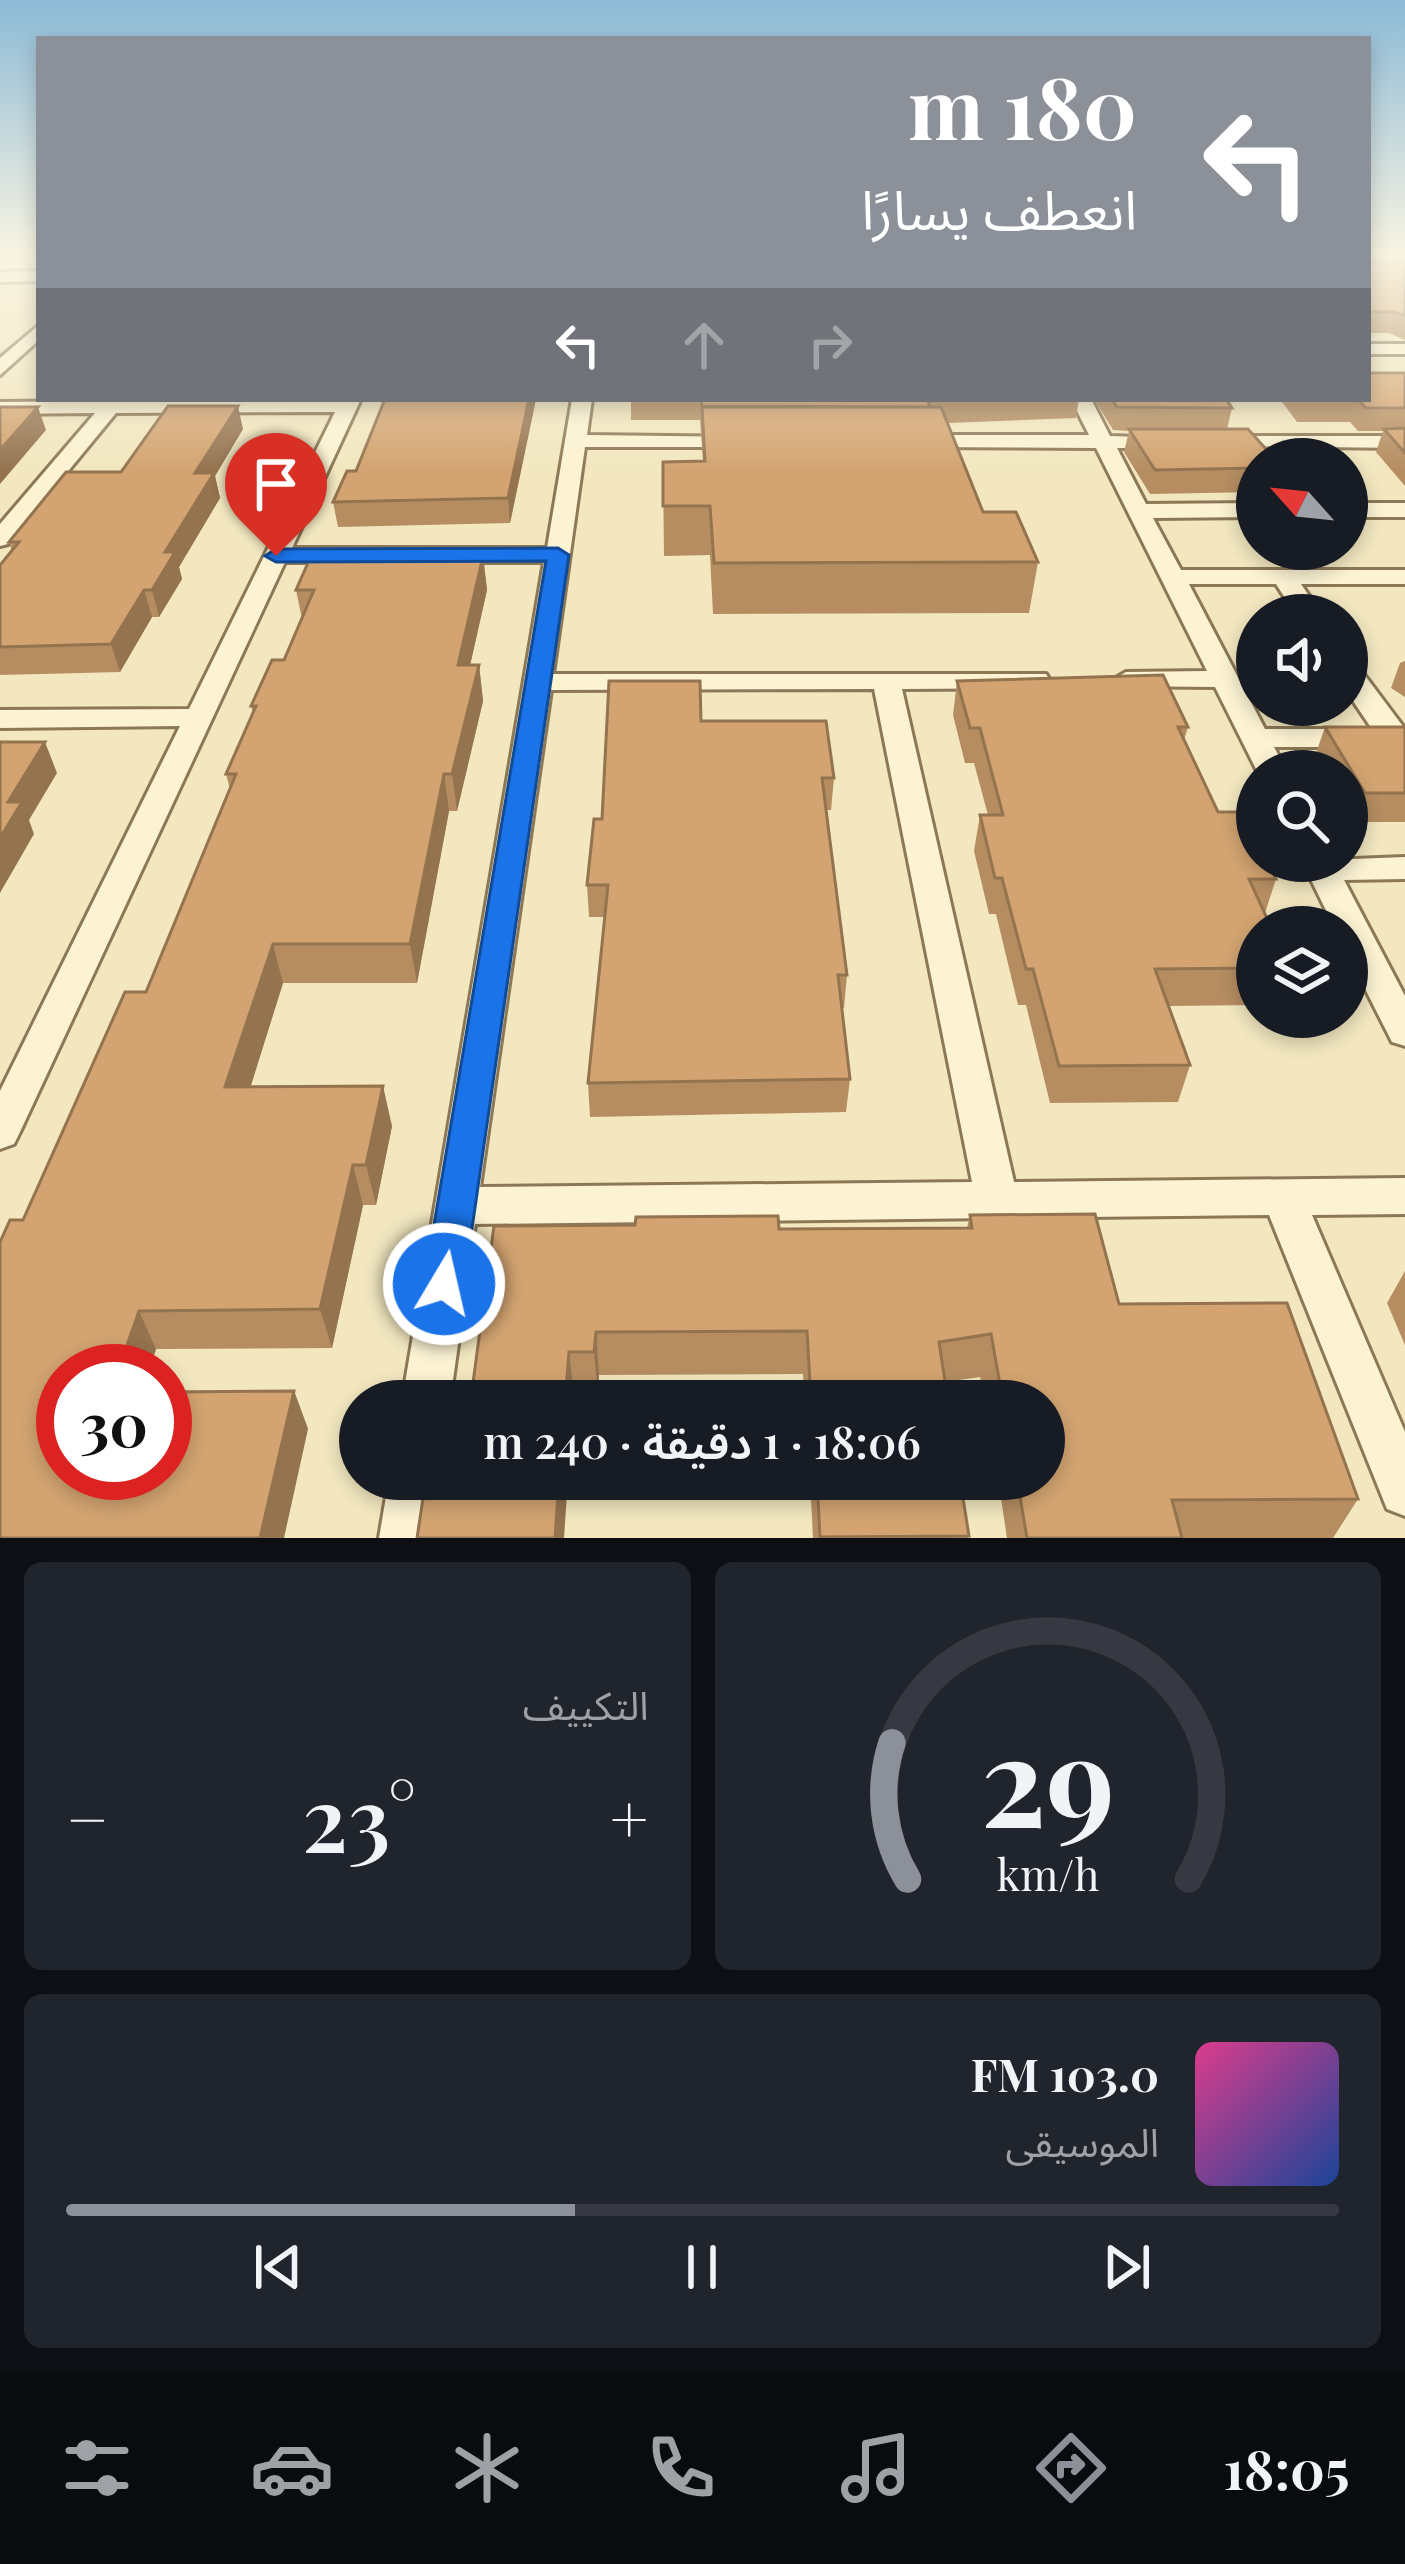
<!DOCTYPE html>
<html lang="ar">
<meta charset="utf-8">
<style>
body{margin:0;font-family:"Playfair Display","Noto Sans Arabic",serif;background:#20242c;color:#f1f3f6;direction:rtl;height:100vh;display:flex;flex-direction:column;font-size:45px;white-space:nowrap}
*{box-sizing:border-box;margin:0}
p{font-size:39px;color:#9ea1a6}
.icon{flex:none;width:66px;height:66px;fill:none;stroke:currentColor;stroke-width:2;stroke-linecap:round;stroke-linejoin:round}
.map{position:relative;height:1538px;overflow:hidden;direction:ltr}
.panel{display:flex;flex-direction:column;gap:24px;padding:24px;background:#0d0f14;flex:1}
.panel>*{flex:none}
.top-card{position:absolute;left:36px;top:36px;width:1335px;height:366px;border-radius:0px;box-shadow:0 6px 18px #0003;direction:rtl;background:#8c9099;color:#fff;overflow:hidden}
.needle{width:78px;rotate:297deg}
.tools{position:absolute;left:1236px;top:438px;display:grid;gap:24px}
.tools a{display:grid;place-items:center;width:132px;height:132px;border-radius:50%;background:#171b24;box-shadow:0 6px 18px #0003;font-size:60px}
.speed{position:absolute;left:36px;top:1344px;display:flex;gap:24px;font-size:60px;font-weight:700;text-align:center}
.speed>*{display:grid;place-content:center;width:156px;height:156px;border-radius:50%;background:#171b24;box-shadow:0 6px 18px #0003;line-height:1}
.speed .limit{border:18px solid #d22;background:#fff;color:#111}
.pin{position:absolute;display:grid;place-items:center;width:102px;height:102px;color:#fff;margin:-123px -51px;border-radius:50% 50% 50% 0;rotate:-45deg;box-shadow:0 0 12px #0007}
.pin .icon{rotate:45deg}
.me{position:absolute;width:132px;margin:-66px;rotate:9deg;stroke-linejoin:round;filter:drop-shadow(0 0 9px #0008)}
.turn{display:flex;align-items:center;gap:42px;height:252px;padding:0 36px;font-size:54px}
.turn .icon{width:156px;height:156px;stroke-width:2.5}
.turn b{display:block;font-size:84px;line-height:102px}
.lanes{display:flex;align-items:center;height:114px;padding:0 36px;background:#0003;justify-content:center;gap:60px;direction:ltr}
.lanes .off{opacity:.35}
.big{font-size:90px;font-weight:600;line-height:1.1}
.panel .card{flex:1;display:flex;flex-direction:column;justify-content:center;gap:18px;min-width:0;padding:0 42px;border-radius:18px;background:#20242c}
.panel .dial{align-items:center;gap:0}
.dial svg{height:312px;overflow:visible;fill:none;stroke:#363941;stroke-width:7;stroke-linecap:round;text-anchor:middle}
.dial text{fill:#f1f3f6;stroke:none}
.song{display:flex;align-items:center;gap:36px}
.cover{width:144px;height:144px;border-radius:18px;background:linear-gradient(135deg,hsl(330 70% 55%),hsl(220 70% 35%))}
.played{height:12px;border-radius:6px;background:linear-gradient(90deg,#8c9099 40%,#363941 40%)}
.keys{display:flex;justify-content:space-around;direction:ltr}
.heat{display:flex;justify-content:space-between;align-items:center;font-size:66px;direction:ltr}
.panel .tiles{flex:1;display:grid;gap:24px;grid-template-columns:1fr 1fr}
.card:last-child{grid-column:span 2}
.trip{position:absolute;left:339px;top:1380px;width:726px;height:120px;border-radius:60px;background:#171b24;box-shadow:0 6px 18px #0003;font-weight:600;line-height:120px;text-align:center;direction:rtl}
.menu{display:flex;height:192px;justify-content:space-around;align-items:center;background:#090b0e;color:#9ea1a6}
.menu .icon{width:84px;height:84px}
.menu .on{color:#8c9099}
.menu b{font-size:54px;color:#f1f3f6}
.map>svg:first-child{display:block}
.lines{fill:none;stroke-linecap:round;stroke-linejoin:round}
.street-casing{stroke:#8c7856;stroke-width:6}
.street{fill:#fcf3d3;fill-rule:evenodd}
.wall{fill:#b58d61}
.shaded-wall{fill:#94734f}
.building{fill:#d3a471;stroke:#94734f;stroke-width:3}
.route{fill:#1a73e8;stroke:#114b97;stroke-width:3}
</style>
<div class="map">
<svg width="1405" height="1538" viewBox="0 0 1405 1538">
<rect width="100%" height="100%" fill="#f2e7bf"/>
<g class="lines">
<defs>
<path id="street" d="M 39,271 L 39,281 L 0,282 L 0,272 Z
M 39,325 L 39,340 L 0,375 L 0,358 Z
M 1368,344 L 1405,344 L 1405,354 L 1368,354 Z
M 361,399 L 292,548 L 547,548 L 572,399 L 592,399 L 587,435 L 750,437 L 753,441 L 743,447 L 585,447 L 553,674 L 1046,674 L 1050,680 L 1036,688 L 902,689 L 1014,1182 L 1405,1178 L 1405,1214 L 1312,1215 L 1405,1432 L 1405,1516 L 1387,1509 L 1269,1215 L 475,1224 L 450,1401 L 402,1401 L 544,562 L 285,562 L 20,1132 L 14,1144 L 0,1149 L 0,1091 L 180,726 L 0,728 L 0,710 L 189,709 L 335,412 L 116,413 L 8,544 L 0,546 L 0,524 L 95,413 L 0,414 L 0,402 ZM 874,689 L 972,1182 L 480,1187 L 551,690 Z
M 1071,399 L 1091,399 L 1110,436 L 1170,438 L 1170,446 L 1163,448 L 1117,448 L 1146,504 L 1257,503 L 1257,517 L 1153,518 L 1181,570 L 1405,570 L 1405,584 L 1301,584 L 1322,615 L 1296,615 L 1276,584 L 1189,584 L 1265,729 L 1372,729 L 1347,692 L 1347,663 L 1357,665 L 1405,729 L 1405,747 L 1274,747 L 1287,771 L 1257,771 L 1215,687 L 1116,686 L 1112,680 L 1126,672 L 1207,671 L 1096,448 L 917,447 L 907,441 L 917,435 L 1089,435 Z
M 1223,436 L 1405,436 L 1405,448 L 1216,446 L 1216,438 Z
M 1347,503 L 1405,503 L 1405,517 L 1347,517 Z
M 1405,857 L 1405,879 L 1344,880 L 1405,996 L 1405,1046 L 1392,1042 L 1347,953 L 1347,927 L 1334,927 L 1302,861 Z
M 389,1479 L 439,1479 L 431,1538 L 379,1538 Z"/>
</defs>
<use href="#street" class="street-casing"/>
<use href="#street" class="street"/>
</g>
<path class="wall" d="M 1368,257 L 1405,257 L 1405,340 L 1389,333 L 1368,333 Z
M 1405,373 L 1405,486 L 1376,452 L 1383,431 L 1358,431 L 1350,422 L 1297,422 L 1280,399 L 1368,399 Z
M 536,399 L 510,523 L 338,527 L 333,502 L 356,471 Z
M 631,399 L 1079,399 L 1076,418 L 948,423 L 983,512 L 1038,562 L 1029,613 L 713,614 L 710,555 L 664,556 L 663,462 L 703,461 L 700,420 L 631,420 Z
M 1094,399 L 1226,399 L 1232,408 L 1227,429 L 1257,459 L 1257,492 L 1150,494 L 1124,452 L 1129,431 L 1113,430 Z
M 243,429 L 215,476 L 220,498 L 179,567 L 182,579 L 159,617 L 152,617 L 120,672 L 0,675 L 0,565 L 12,551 L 9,542 L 121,472 Z
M 483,556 L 487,590 L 470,665 L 479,665 L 483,701 L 457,811 L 449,811 L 417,983 L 283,983 L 250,1087 L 392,1126 L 376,1205 L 363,1205 L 332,1348 L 156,1349 L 149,1371 L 63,1371 L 63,1473 L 294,1391 L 308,1429 L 0,1538 L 23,1220 L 146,992 L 230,789 L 226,774 L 253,713 L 251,706 L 284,660 L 302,619 L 296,590 Z
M 1405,661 L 1405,697 L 1391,688 L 1400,663 Z
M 957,681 L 1188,727 L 1184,740 L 1218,812 L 1276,879 L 1265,913 L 1257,927 L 1257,1005 L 1168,1006 L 1190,1065 L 1178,1102 L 1050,1103 L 1026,1005 L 1018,1005 L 996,914 L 989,914 L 974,851 L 980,815 L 988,815 L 974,763 L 965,763 L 953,715 Z
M 701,721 L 834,778 L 831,810 L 826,810 L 847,975 L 844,1008 L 842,1008 L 850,1079 L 846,1112 L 590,1117 L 588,1083 L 605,917 L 589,917 L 587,885 L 602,819 Z
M 1325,727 L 1405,727 L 1405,822 L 1354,822 L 1347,811 L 1347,771 L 1324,771 L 1315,756 Z
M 970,1215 L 1119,1304 L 1358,1499 L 1333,1538 L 1007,1538 L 998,1479 L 1044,1479 L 1044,1401 L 984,1401 L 980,1377 L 945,1382 L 948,1401 L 805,1401 L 803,1374 L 599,1375 L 598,1395 L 574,1395 L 573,1401 L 438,1401 L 779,1229 L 967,1228 Z
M 1405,1271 L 1405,1345 L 1387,1303 Z
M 810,1479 L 960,1479 L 968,1538 L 813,1538 Z"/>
<path class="shaded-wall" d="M 529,399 L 536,399 L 510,523 L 508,498 Z
M 238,406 L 243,429 L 215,476 L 220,498 L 179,567 L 182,579 L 159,617 L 152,590 L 165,552 L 195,473 Z
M 38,407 L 46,430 L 0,484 L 0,450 Z
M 483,556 L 487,590 L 462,701 L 458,665 Z
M 144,590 L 152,617 L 120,672 L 111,644 Z
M 479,665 L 483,701 L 457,811 L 452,774 Z
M 45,742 L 57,773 L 29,820 L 34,834 L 0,893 L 0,838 L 8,802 Z
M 444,774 L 449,811 L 417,983 L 410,944 Z
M 273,944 L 283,983 L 238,1127 L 225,1087 Z
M 383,1086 L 392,1126 L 376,1205 L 366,1165 Z
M 353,1165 L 363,1205 L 332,1348 L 320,1309 Z
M 139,1311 L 156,1349 L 149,1371 L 118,1371 Z
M 596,1332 L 599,1375 L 598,1395 L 594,1352 Z
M 569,1352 L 574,1395 L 573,1401 L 565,1401 Z
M 294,1391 L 308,1429 L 284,1538 L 260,1538 Z
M 559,1479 L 568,1479 L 564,1538 L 555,1538 Z"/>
<path class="building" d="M 1368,257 L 1370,257 L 1371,262 L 1405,264 L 1405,316 L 1395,312 L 1368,312 Z
M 1368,373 L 1405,373 L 1405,408 L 1366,408 L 1357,399 L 1368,399 Z
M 385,399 L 529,399 L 508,498 L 333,502 L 347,471 L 356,471 Z
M 701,399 L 984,399 L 928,401 L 930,407 L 702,407 Z
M 1112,399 L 1226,399 L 1232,408 L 1117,407 Z
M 168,406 L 238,406 L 195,473 L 214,473 L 165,552 L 175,552 L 152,590 L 144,590 L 111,644 L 0,647 L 0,565 L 19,542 L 9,542 L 66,472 L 121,472 Z
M 702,406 L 941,407 L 983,512 L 1016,512 L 1038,562 L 714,563 L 710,506 L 663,506 L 663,462 L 705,461 Z
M 0,407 L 38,407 L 0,450 Z
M 1405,428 L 1405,453 L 1384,429 Z
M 1129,429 L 1248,429 L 1275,459 L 1257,459 L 1257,468 L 1155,470 Z
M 311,556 L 483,556 L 458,665 L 479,665 L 452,774 L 444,774 L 410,944 L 273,944 L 225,1087 L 383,1086 L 366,1165 L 353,1165 L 320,1309 L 139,1311 L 118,1371 L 63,1371 L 63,1473 L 165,1473 L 165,1392 L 294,1391 L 260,1538 L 0,1538 L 0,1242 L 10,1220 L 23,1220 L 125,992 L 146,992 L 236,774 L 226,774 L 256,706 L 251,706 L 272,660 L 284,660 L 314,590 L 296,590 Z
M 1163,675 L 1188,727 L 1178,727 L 1218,812 L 1243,812 L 1257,840 L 1257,861 L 1267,861 L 1276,879 L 1249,879 L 1271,927 L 1257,927 L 1257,968 L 1155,969 L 1190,1065 L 1059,1066 L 1033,969 L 1026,969 L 1002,878 L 995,878 L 980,815 L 1003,815 L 980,728 L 970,728 L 957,681 Z
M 609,681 L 700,681 L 701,721 L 826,721 L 834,778 L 822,778 L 847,975 L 838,975 L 850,1079 L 588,1083 L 608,885 L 587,885 L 594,819 L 602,819 Z
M 1325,727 L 1405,727 L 1405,793 L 1365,793 Z
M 0,742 L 45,742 L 8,802 L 22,802 L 0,838 Z
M 1095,1214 L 1119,1304 L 1287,1303 L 1358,1499 L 1172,1500 L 1182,1538 L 1027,1538 L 1017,1479 L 1044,1479 L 1044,1401 L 1003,1401 L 991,1334 L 939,1342 L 948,1401 L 811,1401 L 807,1331 L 596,1332 L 594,1352 L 569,1352 L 565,1401 L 438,1401 L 441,1383 L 473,1383 L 494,1226 L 635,1225 L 636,1217 L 778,1216 L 779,1229 L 972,1228 L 970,1215 Z
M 426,1479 L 559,1479 L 555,1538 L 417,1538 Z
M 817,1479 L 960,1479 L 969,1536 L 820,1537 Z"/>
<linearGradient id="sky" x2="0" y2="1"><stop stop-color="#8cbad7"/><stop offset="0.54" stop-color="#f9f4e2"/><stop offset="1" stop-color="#f9f4e2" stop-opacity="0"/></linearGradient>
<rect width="1405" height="472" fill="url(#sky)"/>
<path class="route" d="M 558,548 L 569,555 L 464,1284 L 459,1297 L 444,1302 L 430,1297 L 424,1284 L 546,561 L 276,562 L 265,556 L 276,549 Z"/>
</svg>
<div class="tools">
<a><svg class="needle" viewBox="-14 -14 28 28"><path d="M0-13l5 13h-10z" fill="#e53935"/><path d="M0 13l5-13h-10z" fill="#9ea1a6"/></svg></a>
<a><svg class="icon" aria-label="sound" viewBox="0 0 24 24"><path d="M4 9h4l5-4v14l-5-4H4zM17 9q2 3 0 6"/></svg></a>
<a><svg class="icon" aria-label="search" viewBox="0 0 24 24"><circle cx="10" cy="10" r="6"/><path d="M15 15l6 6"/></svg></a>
<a><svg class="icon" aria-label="layers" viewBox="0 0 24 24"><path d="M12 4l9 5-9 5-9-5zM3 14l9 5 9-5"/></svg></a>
</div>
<div class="speed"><div class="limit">30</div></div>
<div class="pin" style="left:276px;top:556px;background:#d93025"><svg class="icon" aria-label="arrive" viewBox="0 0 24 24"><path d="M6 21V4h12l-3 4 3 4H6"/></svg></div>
<svg class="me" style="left:444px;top:1284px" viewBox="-20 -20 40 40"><circle r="17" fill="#1a73e8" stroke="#fff" stroke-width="3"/><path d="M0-11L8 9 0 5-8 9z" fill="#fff"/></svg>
<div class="trip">18:06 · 1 دقيقة · 240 m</div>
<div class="top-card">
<div class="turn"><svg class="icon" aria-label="left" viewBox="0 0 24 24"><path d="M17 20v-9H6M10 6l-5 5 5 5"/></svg><div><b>180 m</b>انعطف يسارًا</div></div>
<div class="lanes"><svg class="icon" aria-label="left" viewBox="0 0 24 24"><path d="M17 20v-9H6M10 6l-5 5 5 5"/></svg><svg class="icon off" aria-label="ahead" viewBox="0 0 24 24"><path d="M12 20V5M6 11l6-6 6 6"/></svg><svg class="icon off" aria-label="right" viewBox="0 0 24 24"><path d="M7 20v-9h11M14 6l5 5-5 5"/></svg></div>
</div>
</div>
<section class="panel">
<div class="tiles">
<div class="card dial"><svg viewBox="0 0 100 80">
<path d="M14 69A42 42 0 1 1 86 69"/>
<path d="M14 69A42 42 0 0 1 10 34" stroke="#8c9099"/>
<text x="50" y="56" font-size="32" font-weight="700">29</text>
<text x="50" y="72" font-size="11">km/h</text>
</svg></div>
<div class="card"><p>التكييف</p>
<div class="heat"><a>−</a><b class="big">23°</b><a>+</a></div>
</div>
<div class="card">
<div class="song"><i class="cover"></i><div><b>103.0 FM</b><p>الموسيقى</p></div></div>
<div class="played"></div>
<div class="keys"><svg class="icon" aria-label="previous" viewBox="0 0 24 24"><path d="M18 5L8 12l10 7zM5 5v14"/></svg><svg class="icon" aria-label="pause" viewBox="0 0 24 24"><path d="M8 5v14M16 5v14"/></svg><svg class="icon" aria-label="next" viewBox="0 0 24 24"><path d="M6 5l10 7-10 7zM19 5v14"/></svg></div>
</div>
</div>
</section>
<nav class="menu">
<b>18:05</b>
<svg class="icon on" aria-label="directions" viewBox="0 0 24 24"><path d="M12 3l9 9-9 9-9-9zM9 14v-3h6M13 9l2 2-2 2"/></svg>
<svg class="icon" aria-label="music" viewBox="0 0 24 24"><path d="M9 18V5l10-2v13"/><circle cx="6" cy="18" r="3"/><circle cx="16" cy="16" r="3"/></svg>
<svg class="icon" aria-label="phone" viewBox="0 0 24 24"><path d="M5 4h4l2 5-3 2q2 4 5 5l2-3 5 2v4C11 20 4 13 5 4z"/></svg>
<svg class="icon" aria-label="climate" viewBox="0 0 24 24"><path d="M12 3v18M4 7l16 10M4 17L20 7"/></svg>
<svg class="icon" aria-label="car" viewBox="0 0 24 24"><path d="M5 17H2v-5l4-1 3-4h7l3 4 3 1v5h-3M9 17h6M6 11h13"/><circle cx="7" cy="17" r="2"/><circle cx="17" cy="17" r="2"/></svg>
<svg class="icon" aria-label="filters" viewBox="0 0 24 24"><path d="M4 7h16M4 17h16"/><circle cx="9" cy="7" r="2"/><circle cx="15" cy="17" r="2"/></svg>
</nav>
